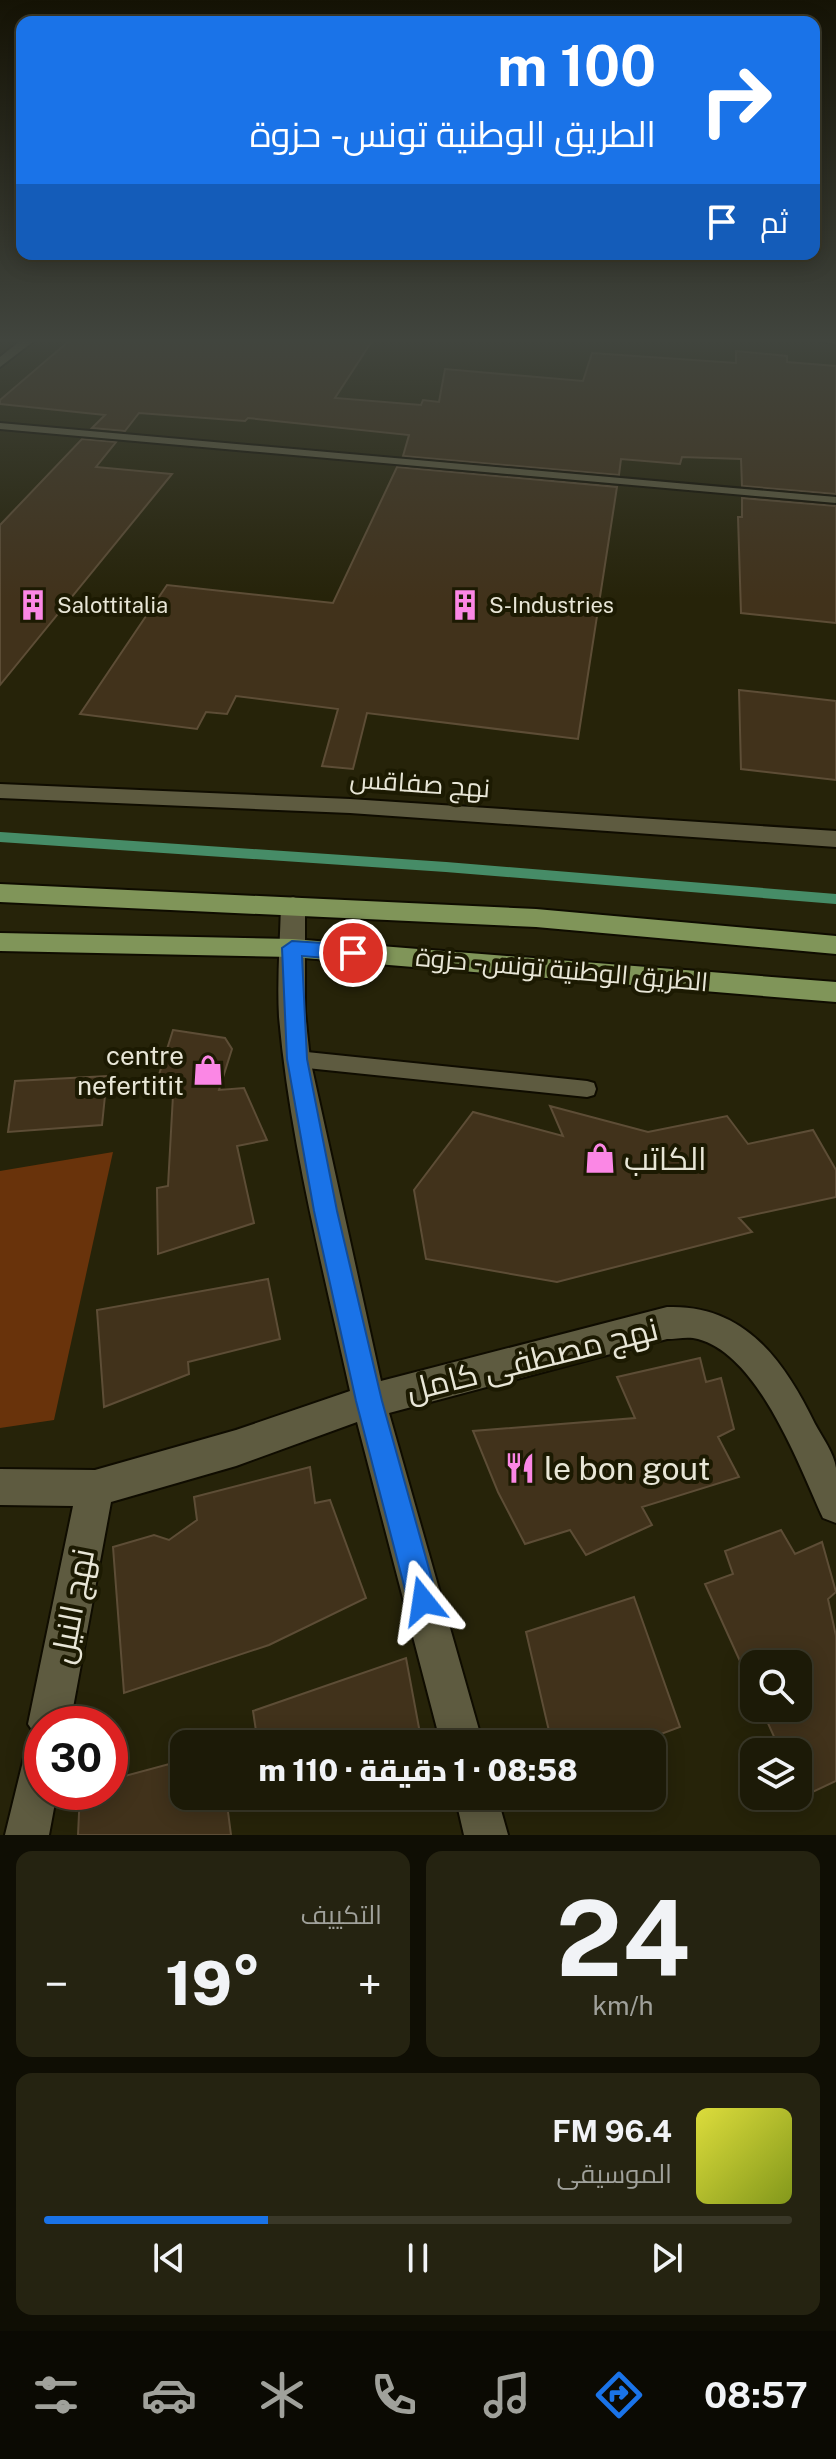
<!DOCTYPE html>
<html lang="ar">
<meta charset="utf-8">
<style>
body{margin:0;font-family:"Public Sans",Cairo,sans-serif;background:#252311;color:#f1f3f6;direction:rtl;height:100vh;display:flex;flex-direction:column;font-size:30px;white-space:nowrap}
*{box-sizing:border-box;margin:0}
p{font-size:26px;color:#a0a19b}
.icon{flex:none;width:44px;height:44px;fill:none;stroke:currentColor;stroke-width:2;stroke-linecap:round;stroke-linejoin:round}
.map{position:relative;height:1835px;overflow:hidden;direction:ltr}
.sheet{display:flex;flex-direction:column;gap:16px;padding:16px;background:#0f0e04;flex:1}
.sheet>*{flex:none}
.top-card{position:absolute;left:16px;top:16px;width:804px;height:244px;border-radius:16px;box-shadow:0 4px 20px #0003,0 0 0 2px #3a3828;direction:rtl;background:#1a73e8;color:#fff;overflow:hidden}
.fabs{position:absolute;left:740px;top:1650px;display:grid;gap:16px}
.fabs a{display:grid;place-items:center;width:72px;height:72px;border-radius:16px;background:#1c1a07;box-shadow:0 4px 20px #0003,0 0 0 2px #3a3828;font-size:40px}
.speed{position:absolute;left:24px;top:1706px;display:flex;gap:16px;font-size:40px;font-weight:700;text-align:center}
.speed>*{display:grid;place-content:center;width:104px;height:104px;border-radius:50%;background:#1c1a07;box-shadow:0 4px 20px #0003,0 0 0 2px #3a3828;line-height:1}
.speed .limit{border:12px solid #d22;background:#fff;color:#111}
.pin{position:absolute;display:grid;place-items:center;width:68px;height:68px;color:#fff;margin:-34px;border:4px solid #fff;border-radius:50%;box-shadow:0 2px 8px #0007}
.me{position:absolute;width:88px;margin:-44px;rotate:345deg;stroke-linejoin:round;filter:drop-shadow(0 0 6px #0008)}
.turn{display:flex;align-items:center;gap:28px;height:168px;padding:0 32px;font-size:36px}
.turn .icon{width:104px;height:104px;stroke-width:2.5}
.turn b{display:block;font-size:56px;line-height:68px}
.then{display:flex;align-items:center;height:76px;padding:0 32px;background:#0003;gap:16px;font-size:30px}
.big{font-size:60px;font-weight:800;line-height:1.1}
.sheet .tile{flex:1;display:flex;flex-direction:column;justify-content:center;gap:12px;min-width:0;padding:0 28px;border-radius:16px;background:#252311}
.sheet .dial{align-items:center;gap:0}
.dial b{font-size:104px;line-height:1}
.song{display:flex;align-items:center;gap:24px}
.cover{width:96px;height:96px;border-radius:12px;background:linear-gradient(135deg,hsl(60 70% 55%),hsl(70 70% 35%))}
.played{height:8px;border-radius:4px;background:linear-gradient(90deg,#1a73e8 30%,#3a3828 30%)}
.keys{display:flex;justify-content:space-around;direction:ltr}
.heat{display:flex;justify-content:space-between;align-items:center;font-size:44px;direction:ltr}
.sheet .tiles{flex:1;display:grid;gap:16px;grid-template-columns:1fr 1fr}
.tile:last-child{grid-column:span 2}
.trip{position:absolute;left:170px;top:1730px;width:496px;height:80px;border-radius:16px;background:#1c1a07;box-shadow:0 4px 20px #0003,0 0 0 2px #3a3828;font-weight:800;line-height:80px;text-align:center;direction:rtl}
.dock{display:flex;height:128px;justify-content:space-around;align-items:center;background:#0b0a03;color:#a0a19b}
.dock .icon{width:56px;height:56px}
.dock .selected{color:#1a73e8}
.dock b{font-size:36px;color:#f1f3f6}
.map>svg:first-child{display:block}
.green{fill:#69330b}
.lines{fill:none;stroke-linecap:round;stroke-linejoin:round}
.stream{stroke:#468c67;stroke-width:10}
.building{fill:#41321b;stroke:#5d4d36;stroke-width:2}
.lane-casing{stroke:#0f0c00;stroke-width:4}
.street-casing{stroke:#0f0c00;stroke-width:4}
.primary-casing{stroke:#0f0c00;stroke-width:4}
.lane{fill:#5e5b40;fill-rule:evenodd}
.street{fill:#5e5b40;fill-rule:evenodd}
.primary{fill:#809559;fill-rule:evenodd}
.route{fill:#1a73e8;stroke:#114b97;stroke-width:2}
.labels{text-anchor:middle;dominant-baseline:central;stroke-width:8;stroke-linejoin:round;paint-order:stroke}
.far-poi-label{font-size:22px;fill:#e8e6d7;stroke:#1c1a02;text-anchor:start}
.street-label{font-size:26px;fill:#e8e6d7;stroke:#1c1a02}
.poi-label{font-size:26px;fill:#e8e6d7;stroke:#1c1a02;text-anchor:end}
.near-poi-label{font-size:32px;fill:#e8e6d7;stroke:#1c1a02;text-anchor:start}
.near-street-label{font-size:32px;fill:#e8e6d7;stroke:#1c1a02}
</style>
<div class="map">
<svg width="836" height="1835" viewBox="0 0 836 1835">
<rect width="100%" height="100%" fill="#262309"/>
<path class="green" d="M 113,1152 L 54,1420 L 0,1428 L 0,1171 Z"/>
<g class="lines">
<path class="stream" d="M 0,837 L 446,867 L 836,899"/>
</g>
<path class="building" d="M 69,341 L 372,341 L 335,398 L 421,405 L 423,400 L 439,402 L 445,369 L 583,381 L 592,353 L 736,363 L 736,351 L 787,356 L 787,362 L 836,366 L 836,494 L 742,486 L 741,459 L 682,457 L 680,464 L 621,459 L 619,475 L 403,456 L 409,435 L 248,418 L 245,421 L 139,413 L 125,431 L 92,428 L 105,415 L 0,404 L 0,400 Z
M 82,439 L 116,442 L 96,467 L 172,474 L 0,685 L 0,525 Z
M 397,467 L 617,487 L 578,739 L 367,713 L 353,769 L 322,766 L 338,709 L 236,696 L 227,714 L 206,712 L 197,729 L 80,714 L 167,585 L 333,603 Z
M 742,498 L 836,506 L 836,623 L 741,613 L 738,517 L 742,517 Z
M 739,690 L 836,701 L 836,780 L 741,769 Z
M 173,1030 L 225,1038 L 232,1049 L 219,1090 L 244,1088 L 267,1140 L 237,1146 L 254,1223 L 158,1254 L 157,1188 L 168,1186 L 174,1077 L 158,1078 Z
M 107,1076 L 102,1125 L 8,1132 L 15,1081 Z
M 550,1106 L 648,1132 L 727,1116 L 748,1144 L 813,1130 L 836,1170 L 836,1197 L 739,1218 L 752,1232 L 557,1282 L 426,1259 L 414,1190 L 473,1112 L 563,1136 Z
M 268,1279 L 280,1339 L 188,1362 L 189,1374 L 104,1407 L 97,1310 Z
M 700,1358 L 706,1382 L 721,1378 L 734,1429 L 718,1437 L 739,1477 L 642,1507 L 652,1525 L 586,1555 L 570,1530 L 525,1544 L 498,1492 L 473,1431 L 635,1418 L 617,1377 Z
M 310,1467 L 315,1503 L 330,1500 L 366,1598 L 269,1645 L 124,1693 L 113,1547 L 154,1535 L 169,1540 L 197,1520 L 194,1497 Z
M 781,1530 L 795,1554 L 822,1542 L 836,1592 L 828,1599 L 836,1636 L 836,1781 L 802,1797 L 798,1789 L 798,1752 L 781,1752 L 761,1708 L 798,1708 L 798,1664 L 754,1664 L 754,1692 L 705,1584 L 733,1574 L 725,1551 Z
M 634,1597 L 680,1727 L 634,1744 L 552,1744 L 526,1632 Z
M 406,1658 L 422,1744 L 258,1744 L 253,1711 Z
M 184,1760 L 184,1796 L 226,1796 L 231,1835 L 78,1835 L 80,1792 L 110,1792 L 110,1780 Z"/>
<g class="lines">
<defs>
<path id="lane" d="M 822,341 L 836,341 L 836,344 Z
M 0,423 L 836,497 L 836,503 L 0,429 Z
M 297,1051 L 587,1081 L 594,1083 L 596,1089 L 594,1095 L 587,1097 L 297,1067 L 291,1064 L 288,1059 L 291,1054 Z"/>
<path id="street" d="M 20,341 L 34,341 L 0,367 L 0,357 Z
M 0,784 L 350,799 L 836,831 L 836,847 L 350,813 L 0,798 Z
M 293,897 L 301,900 L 305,906 L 305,1012 L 310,1059 L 381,1381 L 667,1307 C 744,1304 784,1360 815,1424 C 822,1437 834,1453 836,1468 C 836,1485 836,1506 836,1523 L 823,1518 C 799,1466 759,1355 698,1339 C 688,1336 677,1339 667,1339 L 389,1413 L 483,1744 L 441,1744 L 357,1422 L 236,1466 L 111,1502 L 70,1724 L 42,1724 L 42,1792 L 57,1792 L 49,1835 L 5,1835 L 27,1745 L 39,1740 L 28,1724 L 73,1506 L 0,1505 L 0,1469 L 95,1470 L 236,1430 L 350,1391 C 323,1268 290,1142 279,1017 C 277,980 280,942 281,906 L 285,900 Z
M 455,1796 L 497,1796 L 508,1835 L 464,1835 Z"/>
<path id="primary" d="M 0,884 L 536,909 L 836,936 L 836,954 L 536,927 L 0,902 Z
M 0,933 L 292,939 L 836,982 L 836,1002 L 292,957 L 0,951 Z"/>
</defs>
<use href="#lane" class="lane-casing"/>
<use href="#street" class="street-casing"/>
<use href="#primary" class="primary-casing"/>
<use href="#lane" class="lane"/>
<use href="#street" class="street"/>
<use href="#primary" class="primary"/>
</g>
<linearGradient id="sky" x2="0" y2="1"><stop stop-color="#151305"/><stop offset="0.57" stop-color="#41453e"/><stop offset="1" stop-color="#41453e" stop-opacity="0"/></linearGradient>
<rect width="836" height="598" fill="url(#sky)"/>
<path class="route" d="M 292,941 L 353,945 L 362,953 L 353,960 L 302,956 L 307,1059 L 337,1211 L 382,1401 L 438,1601 L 433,1611 L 423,1616 L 413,1611 L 408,1601 L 356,1401 L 314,1211 L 287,1059 L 282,948 Z"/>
<defs>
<symbol id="building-bare" viewBox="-9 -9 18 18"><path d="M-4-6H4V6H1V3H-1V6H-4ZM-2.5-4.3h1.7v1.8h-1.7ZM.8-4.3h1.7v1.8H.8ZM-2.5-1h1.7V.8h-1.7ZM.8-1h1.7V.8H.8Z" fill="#fb87e5" stroke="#1c1a02" stroke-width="2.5" paint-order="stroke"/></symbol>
<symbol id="shop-bare" viewBox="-9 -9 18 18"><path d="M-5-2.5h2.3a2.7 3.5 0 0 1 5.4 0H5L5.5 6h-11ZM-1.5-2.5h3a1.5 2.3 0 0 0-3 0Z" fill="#fb87e5" stroke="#1c1a02" stroke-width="2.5" paint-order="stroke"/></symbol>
<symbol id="restaurant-bare" viewBox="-9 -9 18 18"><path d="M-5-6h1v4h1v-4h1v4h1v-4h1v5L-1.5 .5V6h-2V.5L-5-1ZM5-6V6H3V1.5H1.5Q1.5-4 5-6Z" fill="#fb87e5" stroke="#1c1a02" stroke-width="2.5" paint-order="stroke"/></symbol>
</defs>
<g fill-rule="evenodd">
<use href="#building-bare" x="11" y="583" width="44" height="44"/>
<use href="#building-bare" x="443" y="583" width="44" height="44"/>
<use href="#shop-bare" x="186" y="1048" width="44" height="44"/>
<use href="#shop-bare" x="578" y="1136" width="44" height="44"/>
<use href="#restaurant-bare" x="498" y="1446" width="44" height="44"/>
</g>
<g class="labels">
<g class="far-poi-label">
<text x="57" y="605">Salottitalia</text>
<text x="489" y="605">S-Industries</text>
</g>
<g class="street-label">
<text transform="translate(420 783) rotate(4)">نهج صفاقس</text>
<text transform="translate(562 969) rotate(5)">الطريق الوطنية تونس - حزوة</text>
</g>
<g class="poi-label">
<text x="184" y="1055">centre<tspan x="184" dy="30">nefertitit</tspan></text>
</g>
<g class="near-poi-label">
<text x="624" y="1158">الكاتب</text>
<text x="544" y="1468">le bon gout</text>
</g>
<g class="near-street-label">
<text transform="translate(532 1359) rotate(-14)">نهج مصطفى كامل</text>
<text transform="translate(72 1606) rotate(-79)">نهج النيل</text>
</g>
</g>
</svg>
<div class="fabs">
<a><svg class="icon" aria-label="search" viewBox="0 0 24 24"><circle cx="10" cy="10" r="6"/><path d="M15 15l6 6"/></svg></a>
<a><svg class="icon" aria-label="layers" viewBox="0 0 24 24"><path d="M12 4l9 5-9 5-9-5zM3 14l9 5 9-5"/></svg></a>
</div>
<div class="speed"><div class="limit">30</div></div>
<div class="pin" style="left:353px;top:953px;background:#d93025"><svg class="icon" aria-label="arrive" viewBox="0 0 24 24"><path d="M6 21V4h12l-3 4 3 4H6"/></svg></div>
<svg class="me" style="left:423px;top:1601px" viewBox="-20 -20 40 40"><path d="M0-17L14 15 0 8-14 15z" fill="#1a73e8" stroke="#fff" stroke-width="4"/></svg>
<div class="trip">08:58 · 1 دقيقة · 110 m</div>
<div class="top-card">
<div class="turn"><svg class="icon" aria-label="right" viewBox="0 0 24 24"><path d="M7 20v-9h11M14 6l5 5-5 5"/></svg><div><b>100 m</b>الطريق الوطنية تونس - حزوة</div></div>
<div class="then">ثم<svg class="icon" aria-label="arrive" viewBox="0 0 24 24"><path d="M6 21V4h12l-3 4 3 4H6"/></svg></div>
</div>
</div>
<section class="sheet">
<div class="tiles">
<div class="tile dial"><b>24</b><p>km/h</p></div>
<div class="tile"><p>التكييف</p>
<div class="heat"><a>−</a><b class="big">19°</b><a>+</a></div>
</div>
<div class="tile">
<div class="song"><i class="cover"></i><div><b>96.4 FM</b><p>الموسيقى</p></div></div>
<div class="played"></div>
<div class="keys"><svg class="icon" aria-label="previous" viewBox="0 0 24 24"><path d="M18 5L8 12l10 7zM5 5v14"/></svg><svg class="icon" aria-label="pause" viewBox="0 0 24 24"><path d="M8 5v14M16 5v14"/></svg><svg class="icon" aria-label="next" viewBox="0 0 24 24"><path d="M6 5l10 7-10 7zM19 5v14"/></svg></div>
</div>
</div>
</section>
<nav class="dock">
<b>08:57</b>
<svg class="icon selected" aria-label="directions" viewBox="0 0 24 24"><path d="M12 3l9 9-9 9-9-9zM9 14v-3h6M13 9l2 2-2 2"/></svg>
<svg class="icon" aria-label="music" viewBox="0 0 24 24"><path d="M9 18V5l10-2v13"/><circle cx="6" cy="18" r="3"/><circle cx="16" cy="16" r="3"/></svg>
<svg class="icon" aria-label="phone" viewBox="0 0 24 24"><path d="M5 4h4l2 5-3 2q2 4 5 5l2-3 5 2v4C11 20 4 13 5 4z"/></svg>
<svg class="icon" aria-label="climate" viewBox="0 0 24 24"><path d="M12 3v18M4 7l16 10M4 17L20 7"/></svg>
<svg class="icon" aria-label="car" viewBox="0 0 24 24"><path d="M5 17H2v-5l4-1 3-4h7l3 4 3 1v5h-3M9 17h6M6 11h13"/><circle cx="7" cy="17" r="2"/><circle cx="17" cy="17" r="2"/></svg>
<svg class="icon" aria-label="filters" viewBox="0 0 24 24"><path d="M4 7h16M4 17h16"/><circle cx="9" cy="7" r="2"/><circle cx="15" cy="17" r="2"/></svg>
</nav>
